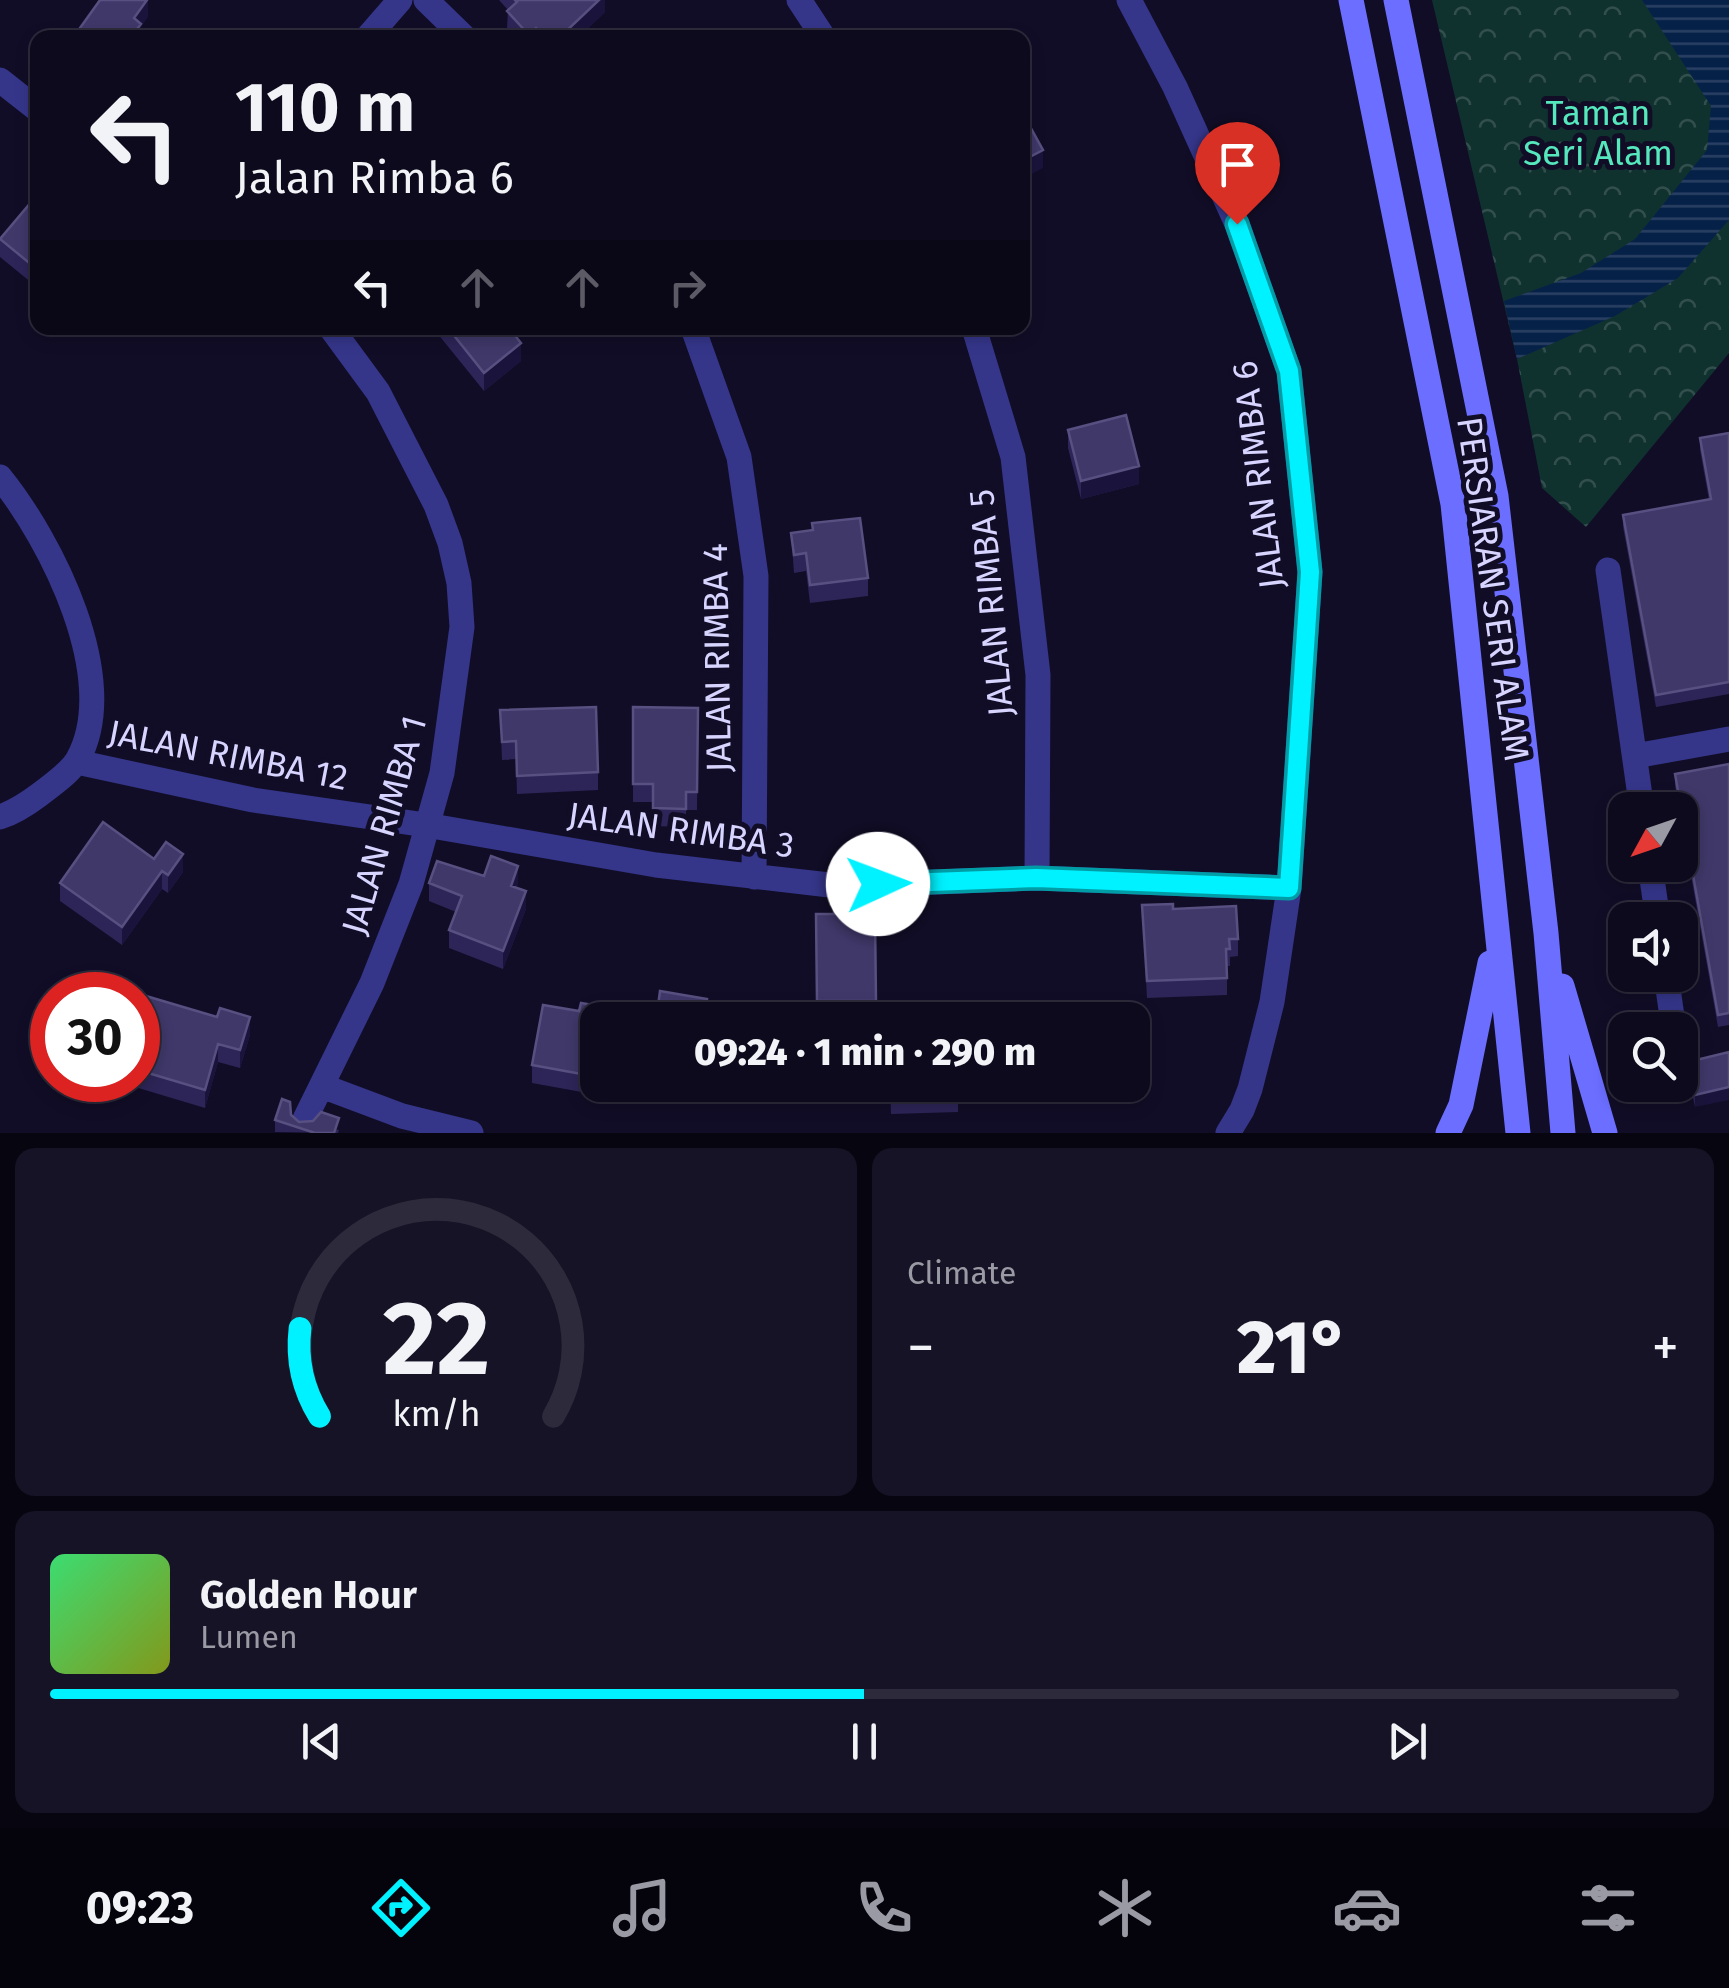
<!DOCTYPE html>
<meta charset="utf-8">
<style>
body{margin:0;font-family:"Fira Sans",sans-serif;background:#161326;color:#f1f3f6;height:100vh;display:flex;flex-direction:column;font-size:38px;white-space:nowrap}
*{box-sizing:border-box;margin:0}
p{font-size:32px;color:#9a9aa4}
.icon{flex:none;width:55px;height:55px;fill:none;stroke:currentColor;stroke-width:2;stroke-linecap:round;stroke-linejoin:round}
.map{position:relative;height:1133px;overflow:hidden}
.drawer{display:flex;flex-direction:column;gap:15px;padding:15px;background:#070610;flex:1}
.drawer>*{flex:none}
.top-card{position:absolute;left:30px;top:30px;width:1000px;height:305px;border-radius:20px;box-shadow:0 5px 15px #0003,0 0 0 2px #2d2b3b;background:#0d0a1d;color:#f1f3f6;overflow:hidden}
.needle{width:65px;rotate:230deg}
.tools{position:absolute;left:1608px;top:792px;display:grid;gap:20px}
.tools a{display:grid;place-items:center;width:90px;height:90px;border-radius:20px;background:#0d0a1d;box-shadow:0 5px 15px #0003,0 0 0 2px #2d2b3b;font-size:50px}
.speed{position:absolute;left:30px;top:972px;display:flex;gap:20px;font-size:50px;font-weight:700;text-align:center}
.speed>*{display:grid;place-content:center;width:130px;height:130px;border-radius:50%;background:#0d0a1d;box-shadow:0 5px 15px #0003,0 0 0 2px #2d2b3b;line-height:1}
.speed .limit{border:15px solid #d22;background:#fff;color:#111}
.pin{position:absolute;display:grid;place-items:center;width:85px;height:85px;color:#fff;margin:-102px -42px;border-radius:50% 50% 50% 0;rotate:-45deg;box-shadow:0 0 10px #0007}
.pin .icon{rotate:45deg}
.me{position:absolute;width:110px;margin:-55px;rotate:88deg;stroke-linejoin:round;filter:drop-shadow(0 0 8px #0008)}
.turn{display:flex;align-items:center;gap:35px;height:210px;padding:0 40px;font-size:45px}
.turn .icon{width:130px;height:130px;stroke-width:2.5}
.turn b{display:block;font-size:70px;line-height:85px}
.lanes{display:flex;align-items:center;height:95px;padding:0 40px;background:#0003;justify-content:center;gap:50px;direction:ltr}
.lanes .off{opacity:.35}
.big{font-size:75px;font-weight:800;line-height:1.1}
.drawer .card{flex:1;display:flex;flex-direction:column;justify-content:center;gap:15px;min-width:0;padding:0 35px;border-radius:20px;background:#161326}
.drawer .dial{align-items:center;gap:0}
.dial svg{height:260px;overflow:visible;fill:none;stroke:#2d2b3b;stroke-width:7;stroke-linecap:round;text-anchor:middle}
.dial text{fill:#f1f3f6;stroke:none}
.song{display:flex;align-items:center;gap:30px}
.cover{width:120px;height:120px;border-radius:15px;background:linear-gradient(135deg,hsl(140 70% 55%),hsl(70 70% 35%))}
.played{height:10px;border-radius:5px;background:linear-gradient(90deg,#00f1ff 50%,#2d2b3b 50%)}
.keys{display:flex;justify-content:space-around;direction:ltr}
.heat{display:flex;justify-content:space-between;align-items:center;font-size:55px;direction:ltr}
.drawer .tiles{flex:1;display:grid;gap:15px;grid-template-columns:1fr 1fr}
.card:last-child{grid-column:span 2}
.trip{position:absolute;left:580px;top:1002px;width:570px;height:100px;border-radius:20px;background:#0d0a1d;box-shadow:0 5px 15px #0003,0 0 0 2px #2d2b3b;font-weight:800;line-height:100px;text-align:center}
.tabs{display:flex;height:160px;justify-content:space-around;align-items:center;background:#05040c;color:#9a9aa4}
.tabs .icon{width:70px;height:70px}
.tabs .current{color:#00f1ff}
.tabs b{font-size:45px;color:#f1f3f6}
.map>svg:first-child{display:block}
.park{fill:url(#park-crowns)}
.water{fill:url(#water-rules)}
.lines{fill:none;stroke-linecap:round;stroke-linejoin:round}
.street{stroke:#35368a;stroke-width:25}
.secondary{stroke:#6b6eff;stroke-width:25}
.wall{fill:#2d2557}
.shaded-wall{fill:#1a143c}
.building{fill:#3f3869;stroke:#575080;stroke-width:2.5}
.route-casing{stroke:#009da6;stroke-width:25}
.route{stroke:#00f1ff;stroke-width:18}
.labels{text-anchor:middle;dominant-baseline:central;stroke-width:10;stroke-linejoin:round;paint-order:stroke}
.park-label{font-size:35px;fill:#56e8bd;stroke:#110d27}
.street-label{font-size:35px;fill:#d7d4ff;stroke:#110d27}
</style>
<div class="map">
<svg width="1729" height="1133" viewBox="0 0 1729 1133">
<defs>
<pattern id="park-crowns" width="20" height="18" patternUnits="userSpaceOnUse" patternTransform="scale(2.5)"><rect width="20" height="18" fill="#10322f"/><path d="M2 6a3 3 0 1 1 6 0M12 15a3 3 0 1 1 6 0" fill="none" stroke="#324f4e"/></pattern>
<pattern id="water-rules" width="6" height="5" patternUnits="userSpaceOnUse" patternTransform="scale(2.5)"><rect width="6" height="5" fill="#062147"/><path d="M0 2.5h6" fill="none" stroke="#2a4063"/></pattern>
</defs>
<rect width="100%" height="100%" fill="#110d27"/>
<path class="park" d="M 1432,0 L 1729,0 L 1729,353 L 1586,527 L 1542,488 L 1517,359 Z"/>
<path class="water" d="M 1642,0 L 1729,0 L 1729,220 L 1678,278 L 1615,316 L 1517,359 L 1504,301 L 1581,273 L 1635,239 L 1707,150 L 1711,106 Z"/>
<g class="lines">
<path class="street" d="M 426,0 L 465,38
M 799,0 L 824,38
M 1129,0 L 1175,87 L 1237,224 L 1289,371 L 1310,572 L 1289,888 L 1272,1002 L 1250,1089 L 1242,1110 L 1228,1133
M 367,38 L 400,0
M 0,80 L 38,110
M 693,328 L 739,457 L 756,576 L 754,877
M 974,328 L 1013,457 L 1038,675 L 1037,878
M 0,477 C 51,540 122,679 78,759 C 71,772 52,785 39,795 C 27,804 15,812 0,817
M 1608,570 L 1642,810
M 1635,756 L 1729,739
M 77,762 L 253,800 L 426,825 L 656,865 L 838,886 L 1037,878 L 1289,888
M 1650,865 L 1658,920
M 1666,975 L 1674,1030
M 322,1086 L 402,1116 L 471,1133
M 305,1119 L 372,983 L 411,884 L 442,773 L 462,627 L 459,583 L 450,543 L 436,505 L 378,392 L 331,328"/>
<path class="secondary" d="M 1351,0 L 1453,504 L 1518,1133
M 1396,0 L 1496,496 L 1546,933 L 1563,1133
M 1562,986 L 1605,1133
M 1448,1133 L 1461,1105 L 1490,963"/>
</g>
<path class="wall" d="M 499,0 L 605,0 L 605,12 L 578,38 L 515,38 L 507,29 L 508,10 Z
M 38,194 L 38,288 L 0,257 L 0,239 Z
M 433,328 L 509,328 L 521,361 L 484,391 Z
M 1068,430 L 1139,484 L 1081,499 L 1068,448 Z
M 1729,433 L 1729,694 L 1656,707 L 1623,527 L 1623,515 L 1709,500 L 1700,450 L 1700,438 Z
M 812,523 L 868,578 L 868,596 L 810,603 L 806,571 L 794,573 L 791,533 L 812,530 Z
M 633,707 L 698,708 L 697,810 L 686,810 L 686,827 L 653,826 L 653,802 L 633,802 Z
M 500,710 L 598,772 L 598,790 L 517,794 L 516,759 L 502,760 Z
M 1729,764 L 1729,1025 L 1718,1027 L 1675,786 L 1675,774 Z
M 154,859 L 183,872 L 168,893 L 162,889 L 122,945 L 60,901 L 60,883 Z
M 484,876 L 518,884 L 516,888 L 526,909 L 503,969 L 449,948 L 449,930 L 456,912 L 429,901 L 429,883 Z
M 1142,905 L 1173,909 L 1238,939 L 1238,956 L 1230,957 L 1230,966 L 1227,966 L 1227,995 L 1147,998 Z
M 816,914 L 875,916 L 876,1019 L 817,1019 Z
M 579,1011 L 599,1020 L 598,1020 L 598,1035 L 587,1093 L 532,1083 L 532,1065 Z
M 138,1024 L 250,1035 L 240,1068 L 218,1062 L 205,1108 L 125,1084 L 125,1080 L 138,1080 Z
M 1729,1052 L 1695,1107 L 1688,1074 L 1688,1062 Z
M 657,1085 L 724,1085 L 721,1097 Z
M 890,1085 L 958,1085 L 958,1112 L 891,1114 Z
M 291,1115 L 299,1122 L 339,1130 L 338,1133 L 275,1132 L 275,1120 Z"/>
<path class="shaded-wall" d="M 148,0 L 148,17 L 141,27 L 141,38 L 130,38 L 134,18 Z
M 599,0 L 605,0 L 605,12 L 578,38 L 559,38 Z
M 536,28 L 536,38 L 529,38 L 529,35 Z
M 1043,150 L 1043,168 L 1022,179 L 1022,161 Z
M 521,343 L 521,361 L 484,391 L 484,373 Z
M 1139,466 L 1139,484 L 1081,499 L 1081,481 Z
M 183,854 L 183,872 L 168,893 L 168,875 Z
M 518,866 L 518,884 L 511,904 L 511,886 Z
M 162,871 L 162,889 L 122,945 L 122,927 Z
M 526,891 L 526,909 L 503,969 L 503,951 Z
M 599,1006 L 598,1035 L 587,1093 L 587,1075 Z
M 250,1017 L 250,1035 L 240,1068 L 240,1050 Z
M 218,1044 L 218,1062 L 205,1108 L 205,1090 Z
M 1729,1087 L 1729,1100 L 1695,1107 L 1695,1095 Z"/>
<path class="building" d="M 100,0 L 147,0 L 134,18 L 141,24 L 130,38 L 125,38 L 122,35 L 120,38 L 79,38 L 75,35 Z
M 515,0 L 599,0 L 559,38 L 545,38 L 536,28 L 529,35 L 507,11 L 517,2 Z
M 1022,112 L 1043,150 L 1022,161 Z
M 38,194 L 38,270 L 0,239 Z
M 448,328 L 509,328 L 521,343 L 484,373 Z
M 1126,415 L 1139,466 L 1081,481 L 1068,430 Z
M 1729,433 L 1729,682 L 1656,695 L 1623,515 L 1711,499 L 1700,438 Z
M 860,518 L 868,578 L 810,585 L 806,553 L 794,555 L 791,533 L 813,530 L 812,523 Z
M 596,707 L 598,772 L 517,776 L 516,741 L 502,742 L 500,710 Z
M 633,707 L 698,708 L 697,792 L 686,792 L 686,809 L 653,808 L 653,784 L 633,784 Z
M 1729,764 L 1729,1013 L 1718,1015 L 1675,774 Z
M 103,822 L 154,859 L 166,842 L 183,854 L 168,875 L 162,871 L 122,927 L 60,883 Z
M 491,856 L 518,866 L 511,886 L 526,891 L 503,951 L 449,930 L 462,896 L 429,883 L 437,861 L 484,876 Z
M 1173,904 L 1173,909 L 1236,906 L 1238,939 L 1229,939 L 1230,949 L 1226,949 L 1227,978 L 1147,981 L 1142,905 Z
M 834,906 L 861,906 L 862,916 L 875,916 L 876,1001 L 817,1001 L 816,914 L 834,914 Z
M 660,991 L 707,999 L 704,1013 L 732,1019 L 732,1020 L 648,1020 L 650,1005 L 658,1006 Z
M 146,996 L 217,1017 L 220,1008 L 250,1017 L 240,1050 L 218,1044 L 205,1090 L 138,1070 L 138,1024 Z
M 581,1003 L 599,1006 L 587,1075 L 532,1065 L 543,1005 L 579,1011 Z
M 1729,1052 L 1729,1087 L 1695,1095 L 1688,1062 Z
M 890,1085 L 958,1085 L 958,1094 L 891,1096 Z
M 282,1099 L 290,1102 L 291,1115 L 299,1122 L 313,1121 L 321,1112 L 339,1118 L 334,1133 L 315,1133 L 275,1120 Z"/>
<g class="lines">
<defs>
<path id="route" d="M 878,884 L 1036,878 L 1289,888 L 1310,572 L 1289,371 L 1237,224"/>
</defs>
<use href="#route" class="route-casing"/>
<use href="#route" class="route"/>
</g>
<g class="labels">
<g class="park-label">
<text x="1598" y="113">Taman<tspan x="1598" dy="40">Seri Alam</tspan></text>
</g>
<g class="street-label">
<text transform="translate(1258 475) rotate(-97)">JALAN RIMBA 6</text>
<text transform="translate(1493 589) rotate(82)">PERSIARAN SERI ALAM</text>
<text transform="translate(991 603) rotate(-95)">JALAN RIMBA 5</text>
<text transform="translate(717 658) rotate(-91)">JALAN RIMBA 4</text>
<text transform="translate(228 755) rotate(11)">JALAN RIMBA 12</text>
<text transform="translate(384 825) rotate(-74)">JALAN RIMBA 1</text>
<text transform="translate(681 830) rotate(8)">JALAN RIMBA 3</text>
</g>
</g>
</svg>
<div class="tools">
<a><svg class="needle" viewBox="-14 -14 28 28"><path d="M0-13l5 13h-10z" fill="#e53935"/><path d="M0 13l5-13h-10z" fill="#9a9aa4"/></svg></a>
<a><svg class="icon" aria-label="sound" viewBox="0 0 24 24"><path d="M4 9h4l5-4v14l-5-4H4zM17 9q2 3 0 6"/></svg></a>
<a><svg class="icon" aria-label="search" viewBox="0 0 24 24"><circle cx="10" cy="10" r="6"/><path d="M15 15l6 6"/></svg></a>
</div>
<div class="speed"><div class="limit">30</div></div>
<div class="pin" style="left:1237px;top:224px;background:#d93025"><svg class="icon" aria-label="arrive" viewBox="0 0 24 24"><path d="M6 21V4h12l-3 4 3 4H6"/></svg></div>
<svg class="me" style="left:878px;top:884px" viewBox="-20 -20 40 40"><circle r="19" fill="#fff"/><path d="M0-13L10 11 0 6-10 11z" fill="#00f1ff"/></svg>
<div class="trip">09:24 · 1 min · 290 m</div>
<div class="top-card">
<div class="turn"><svg class="icon" aria-label="left" viewBox="0 0 24 24"><path d="M17 20v-9H6M10 6l-5 5 5 5"/></svg><div><b>110 m</b>Jalan Rimba 6</div></div>
<div class="lanes"><svg class="icon" aria-label="left" viewBox="0 0 24 24"><path d="M17 20v-9H6M10 6l-5 5 5 5"/></svg><svg class="icon off" aria-label="ahead" viewBox="0 0 24 24"><path d="M12 20V5M6 11l6-6 6 6"/></svg><svg class="icon off" aria-label="ahead" viewBox="0 0 24 24"><path d="M12 20V5M6 11l6-6 6 6"/></svg><svg class="icon off" aria-label="right" viewBox="0 0 24 24"><path d="M7 20v-9h11M14 6l5 5-5 5"/></svg></div>
</div>
</div>
<section class="drawer">
<div class="tiles">
<div class="card dial"><svg viewBox="0 0 100 80">
<path d="M14 69A42 42 0 1 1 86 69"/>
<path d="M14 69A42 42 0 0 1 8 42" stroke="#00f1ff"/>
<text x="50" y="56" font-size="32" font-weight="700">22</text>
<text x="50" y="72" font-size="11">km/h</text>
</svg></div>
<div class="card"><p>Climate</p>
<div class="heat"><a>−</a><b class="big">21°</b><a>+</a></div>
</div>
<div class="card">
<div class="song"><i class="cover"></i><div><b>Golden Hour</b><p>Lumen</p></div></div>
<div class="played"></div>
<div class="keys"><svg class="icon" aria-label="previous" viewBox="0 0 24 24"><path d="M18 5L8 12l10 7zM5 5v14"/></svg><svg class="icon" aria-label="pause" viewBox="0 0 24 24"><path d="M8 5v14M16 5v14"/></svg><svg class="icon" aria-label="next" viewBox="0 0 24 24"><path d="M6 5l10 7-10 7zM19 5v14"/></svg></div>
</div>
</div>
</section>
<nav class="tabs">
<b>09:23</b>
<svg class="icon current" aria-label="directions" viewBox="0 0 24 24"><path d="M12 3l9 9-9 9-9-9zM9 14v-3h6M13 9l2 2-2 2"/></svg>
<svg class="icon" aria-label="music" viewBox="0 0 24 24"><path d="M9 18V5l10-2v13"/><circle cx="6" cy="18" r="3"/><circle cx="16" cy="16" r="3"/></svg>
<svg class="icon" aria-label="phone" viewBox="0 0 24 24"><path d="M5 4h4l2 5-3 2q2 4 5 5l2-3 5 2v4C11 20 4 13 5 4z"/></svg>
<svg class="icon" aria-label="climate" viewBox="0 0 24 24"><path d="M12 3v18M4 7l16 10M4 17L20 7"/></svg>
<svg class="icon" aria-label="car" viewBox="0 0 24 24"><path d="M5 17H2v-5l4-1 3-4h7l3 4 3 1v5h-3M9 17h6M6 11h13"/><circle cx="7" cy="17" r="2"/><circle cx="17" cy="17" r="2"/></svg>
<svg class="icon" aria-label="filters" viewBox="0 0 24 24"><path d="M4 7h16M4 17h16"/><circle cx="9" cy="7" r="2"/><circle cx="15" cy="17" r="2"/></svg>
</nav>
